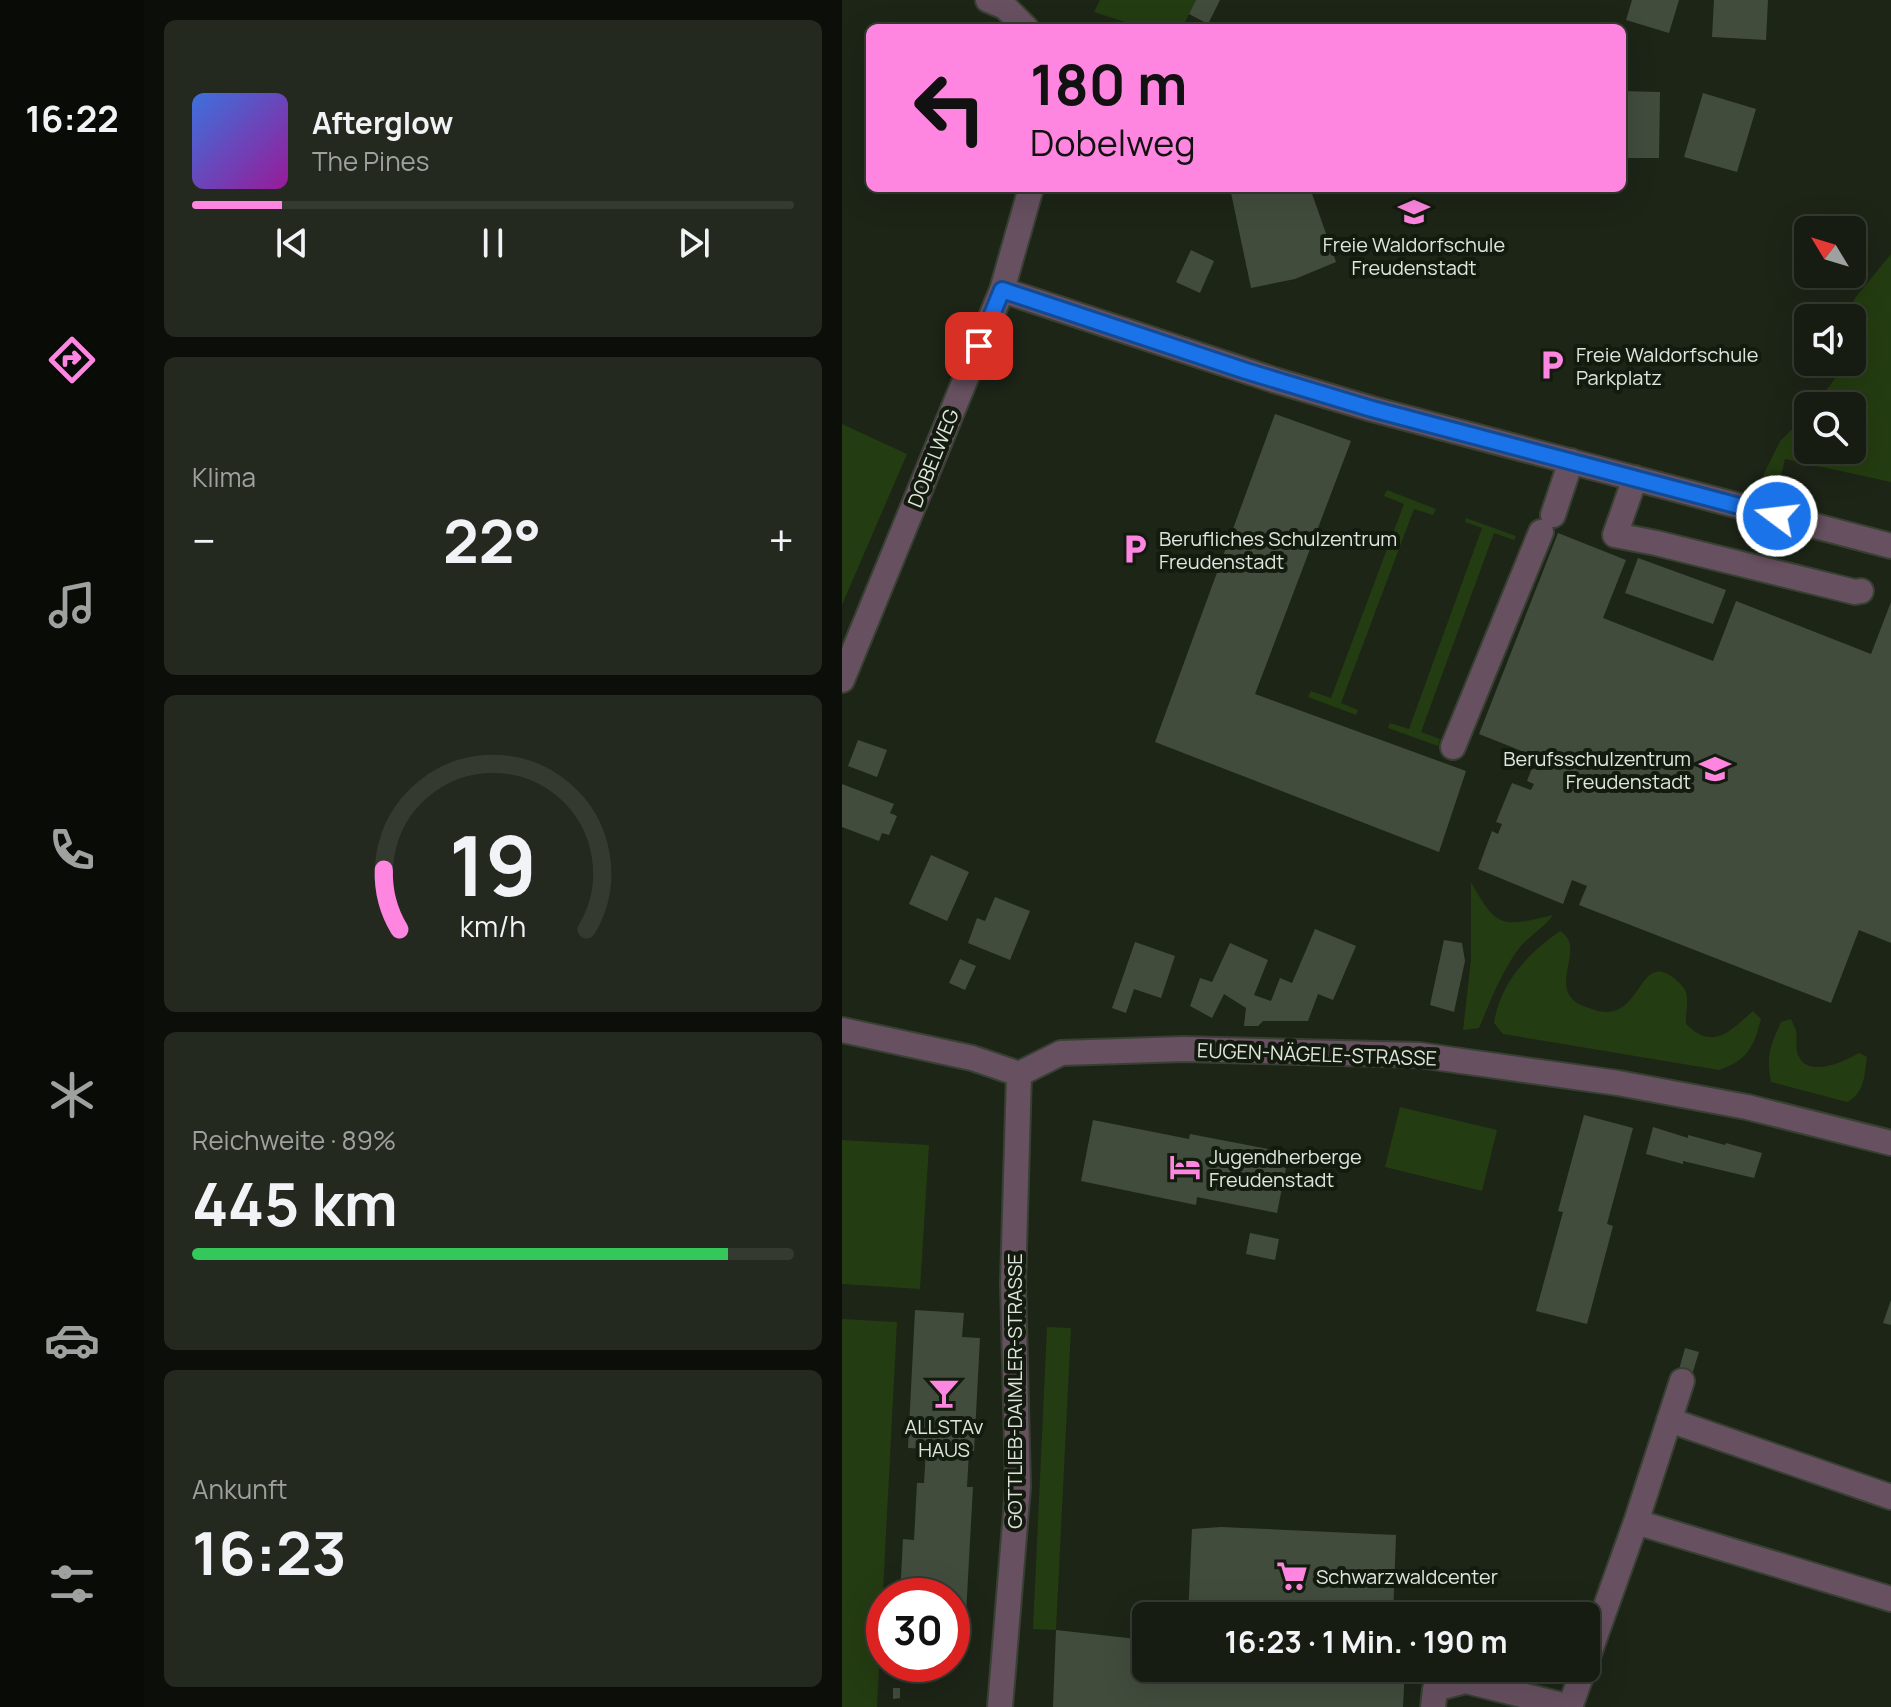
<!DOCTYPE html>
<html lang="de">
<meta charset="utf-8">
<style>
body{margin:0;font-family:Manrope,sans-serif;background:#23291f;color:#f1f3f6;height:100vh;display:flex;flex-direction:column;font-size:30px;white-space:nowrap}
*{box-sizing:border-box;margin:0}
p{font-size:26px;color:#9ea19f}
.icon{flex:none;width:44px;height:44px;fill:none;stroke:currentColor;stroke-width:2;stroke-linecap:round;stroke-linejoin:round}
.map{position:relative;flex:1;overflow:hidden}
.panel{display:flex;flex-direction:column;gap:20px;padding:20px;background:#0c0f09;width:698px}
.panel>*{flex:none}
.hud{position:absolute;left:24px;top:24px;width:760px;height:168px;border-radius:12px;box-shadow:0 8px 32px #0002,0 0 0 2px #353a31;background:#fe86e0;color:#111;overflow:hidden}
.needle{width:52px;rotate:308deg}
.controls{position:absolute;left:952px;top:216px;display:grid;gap:16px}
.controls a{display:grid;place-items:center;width:72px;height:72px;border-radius:12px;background:#161c11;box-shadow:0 8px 32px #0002,0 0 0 2px #353a31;font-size:40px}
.speed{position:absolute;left:24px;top:1578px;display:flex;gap:16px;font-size:40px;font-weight:700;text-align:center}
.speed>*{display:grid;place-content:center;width:104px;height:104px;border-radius:50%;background:#161c11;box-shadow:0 8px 32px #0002,0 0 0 2px #353a31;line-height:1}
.speed .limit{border:12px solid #d22;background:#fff;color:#111}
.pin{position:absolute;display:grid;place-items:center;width:68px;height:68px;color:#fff;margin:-34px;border-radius:16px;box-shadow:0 4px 12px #0006}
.me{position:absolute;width:88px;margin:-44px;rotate:285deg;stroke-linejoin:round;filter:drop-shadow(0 0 6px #0008)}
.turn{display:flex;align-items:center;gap:28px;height:168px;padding:0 32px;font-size:36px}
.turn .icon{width:104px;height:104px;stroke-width:2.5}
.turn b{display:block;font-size:56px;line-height:68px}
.big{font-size:60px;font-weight:700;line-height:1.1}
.panel .card{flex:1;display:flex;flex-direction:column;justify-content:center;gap:12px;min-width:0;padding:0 28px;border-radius:12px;background:#23291f}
.panel .dial{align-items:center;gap:0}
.dial svg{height:208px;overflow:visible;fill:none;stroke:#353a31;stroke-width:7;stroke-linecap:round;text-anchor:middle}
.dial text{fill:#f1f3f6;stroke:none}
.song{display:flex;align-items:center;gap:24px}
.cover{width:96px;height:96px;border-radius:12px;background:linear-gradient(135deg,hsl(220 70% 55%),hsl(300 70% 35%))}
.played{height:8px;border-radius:4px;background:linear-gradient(90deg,#fe86e0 15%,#353a31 15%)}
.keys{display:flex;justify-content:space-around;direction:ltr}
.heat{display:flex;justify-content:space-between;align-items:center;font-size:44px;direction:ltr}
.charge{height:12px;border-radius:6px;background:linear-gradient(90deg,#34c759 89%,#353a31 0)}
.trip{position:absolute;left:290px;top:1602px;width:468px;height:80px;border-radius:12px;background:#161c11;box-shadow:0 8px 32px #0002,0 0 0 2px #353a31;font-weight:700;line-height:80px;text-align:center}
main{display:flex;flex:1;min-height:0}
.dock{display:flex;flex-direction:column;width:144px;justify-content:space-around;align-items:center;background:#090b07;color:#9ea19f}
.dock .icon{width:56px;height:56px}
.dock .current{color:#fe86e0}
.dock b{font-size:36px;color:#f1f3f6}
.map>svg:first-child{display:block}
.green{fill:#243c11}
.building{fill:#424c3d}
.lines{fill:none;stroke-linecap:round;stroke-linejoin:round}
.minor-casing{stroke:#384033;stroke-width:28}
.minor{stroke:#675060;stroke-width:24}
.route-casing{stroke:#114b97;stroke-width:20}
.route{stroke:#1a73e8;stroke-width:14}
.labels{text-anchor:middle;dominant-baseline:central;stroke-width:8;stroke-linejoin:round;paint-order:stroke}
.poi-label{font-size:20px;fill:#dfe5dc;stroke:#131b0e;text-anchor:start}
.street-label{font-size:20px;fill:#dfe5dc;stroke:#131b0e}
</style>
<main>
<nav class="dock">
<b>16:22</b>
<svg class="icon current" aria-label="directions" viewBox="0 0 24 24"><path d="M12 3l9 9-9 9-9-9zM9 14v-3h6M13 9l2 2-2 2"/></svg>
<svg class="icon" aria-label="music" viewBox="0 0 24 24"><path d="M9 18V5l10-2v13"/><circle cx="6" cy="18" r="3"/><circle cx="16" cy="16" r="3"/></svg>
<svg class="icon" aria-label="phone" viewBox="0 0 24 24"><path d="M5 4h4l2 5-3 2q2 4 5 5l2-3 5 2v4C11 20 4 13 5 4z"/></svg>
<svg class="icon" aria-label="climate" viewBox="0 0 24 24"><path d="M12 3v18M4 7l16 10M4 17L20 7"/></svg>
<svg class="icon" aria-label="car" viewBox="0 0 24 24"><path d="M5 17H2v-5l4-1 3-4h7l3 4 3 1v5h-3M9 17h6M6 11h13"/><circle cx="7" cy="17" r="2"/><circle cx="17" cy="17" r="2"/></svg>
<svg class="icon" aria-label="filters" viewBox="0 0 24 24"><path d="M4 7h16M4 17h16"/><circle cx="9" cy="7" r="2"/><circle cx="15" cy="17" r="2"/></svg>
</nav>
<section class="panel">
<div class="card">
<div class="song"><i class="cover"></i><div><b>Afterglow</b><p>The Pines</p></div></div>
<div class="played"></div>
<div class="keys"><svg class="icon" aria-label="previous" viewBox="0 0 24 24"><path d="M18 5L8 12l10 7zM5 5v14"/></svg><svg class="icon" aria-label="pause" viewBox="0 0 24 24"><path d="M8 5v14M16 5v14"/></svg><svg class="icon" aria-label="next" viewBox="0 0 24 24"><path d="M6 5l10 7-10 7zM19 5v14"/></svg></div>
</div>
<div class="card"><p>Klima</p>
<div class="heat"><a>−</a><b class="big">22°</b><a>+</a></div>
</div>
<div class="card dial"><svg viewBox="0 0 100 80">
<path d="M14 69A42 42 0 1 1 86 69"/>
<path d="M14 69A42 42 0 0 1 8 46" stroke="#fe86e0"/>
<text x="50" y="56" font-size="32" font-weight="700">19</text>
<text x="50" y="72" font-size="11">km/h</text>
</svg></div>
<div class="card"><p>Reichweite · 89%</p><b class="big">445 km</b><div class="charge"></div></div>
<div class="card"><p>Ankunft</p><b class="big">16:23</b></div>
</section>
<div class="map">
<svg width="1049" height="1707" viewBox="0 0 1049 1707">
<rect width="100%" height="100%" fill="#1d2517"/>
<path class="green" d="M 258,0 L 354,0 L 340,28 L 301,28 L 252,12 Z
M 1049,254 L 1049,482 L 943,459 L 938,480 L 921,476 L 938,441 L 966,414 L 966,450 L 1010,450 L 1010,406 L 972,406 L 995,376 L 996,362 L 1010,362 L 1010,318 L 1003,318 L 1013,298 Z
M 0,424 L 65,454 L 0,605 Z
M 545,490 L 594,509 L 591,515 L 572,509 L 499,703 L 516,710 L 514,715 L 466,697 L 469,691 L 489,698 L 562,504 L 542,496 Z
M 624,518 L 674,536 L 672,540 L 652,533 L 579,732 L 598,739 L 596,746 L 546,728 L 548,723 L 567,729 L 640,528 L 623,522 Z
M 629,882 C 655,929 660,927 711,915 C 702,928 688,935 678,947 C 659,972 649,1000 637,1028 L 621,1030 L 629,960 Z
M 718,931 C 745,947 707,984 735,1003 C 739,1006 748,1008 753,1010 C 801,1025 795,948 833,979 C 837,983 843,987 844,993 C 847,1003 843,1014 844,1024 C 872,1052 889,1030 911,1011 L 919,1019 C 912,1047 905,1061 877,1070 L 661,1034 L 652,1023 C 658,983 686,953 718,931 Z
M 949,1019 C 950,1023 953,1026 954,1031 C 956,1039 952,1048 957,1057 C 968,1078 1003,1061 1017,1053 L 1025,1057 C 1022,1076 1023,1093 1005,1102 L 929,1082 C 924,1056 928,1046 939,1022 Z
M 558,1107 L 655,1130 L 640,1191 L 543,1167 Z
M 0,1140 L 87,1145 L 78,1289 L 0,1284 Z
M 0,1319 L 55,1322 L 35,1707 L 0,1707 Z
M 205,1327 L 229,1328 L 214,1630 L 191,1629 Z"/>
<path class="building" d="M 354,0 L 378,0 L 366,24 L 347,14 Z
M 790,0 L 837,0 L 827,33 L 784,20 Z
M 872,0 L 926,0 L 924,40 L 870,37 Z
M 780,91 L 818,92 L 817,158 L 780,158 Z
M 861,93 L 914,109 L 895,172 L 842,157 Z
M 388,188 L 468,188 L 494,262 L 453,279 L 409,288 Z
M 349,250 L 372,261 L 358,293 L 334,282 Z
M 433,414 L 509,441 L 413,694 L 624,771 L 597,852 L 313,742 Z
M 716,533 L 784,560 L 761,618 L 871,661 L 894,601 L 1029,654 L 1049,602 L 1049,943 L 1017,930 L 989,1003 L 737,905 L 745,886 L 730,880 L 721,904 L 636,869 L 650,831 L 656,834 L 660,824 L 654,822 L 670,783 L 689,790 L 692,784 L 685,781 L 690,768 L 696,770 L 700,759 L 637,734 Z
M 796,558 L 884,590 L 871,624 L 783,593 Z
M 16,740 L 45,750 L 35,777 L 6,766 Z
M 0,784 L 52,804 L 48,813 L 55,816 L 47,835 L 40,833 L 37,841 L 0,827 Z
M 89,855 L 127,872 L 105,921 L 67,904 Z
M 153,897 L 188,911 L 168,960 L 126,943 L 135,918 L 143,921 Z
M 473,929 L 514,946 L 491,1000 L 476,994 L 466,1021 L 421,1021 L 416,1026 L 402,1026 L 404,1008 L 382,994 L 370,1018 L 348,1006 L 358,978 L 370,982 L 388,943 L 426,960 L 412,995 L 429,1001 L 438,978 L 450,983 Z
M 602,940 L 620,943 L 623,961 L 612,1012 L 588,1005 Z
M 293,942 L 333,956 L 319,998 L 292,989 L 284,1013 L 270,1008 Z
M 118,959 L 134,966 L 123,990 L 107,983 Z
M 742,1115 L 791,1128 L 765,1224 L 771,1226 L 745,1324 L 694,1311 L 721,1212 L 716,1211 Z
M 251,1120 L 347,1139 L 348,1134 L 447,1153 L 435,1213 L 355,1197 L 354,1205 L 239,1181 Z
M 811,1127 L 846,1138 L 846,1135 L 883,1145 L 884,1143 L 920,1153 L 912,1178 L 841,1161 L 841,1164 L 804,1154 Z
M 408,1233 L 437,1239 L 433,1260 L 404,1254 Z
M 1049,1300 L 1049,1325 L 1041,1323 Z
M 73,1310 L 122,1313 L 120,1337 L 138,1338 L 132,1451 L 127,1451 L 125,1487 L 131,1487 L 123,1632 L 110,1632 L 110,1596 L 58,1596 L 61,1539 L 72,1540 L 75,1483 L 82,1483 L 84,1449 L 66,1448 Z
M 843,1348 L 857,1352 L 848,1381 L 835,1377 Z
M 379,1527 L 554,1535 L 551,1616 L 346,1616 L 350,1529 Z
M 214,1630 L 304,1640 L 304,1668 L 563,1668 L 561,1707 L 211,1707 Z
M 51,1688 L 58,1688 L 58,1698 L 51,1699 Z"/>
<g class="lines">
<defs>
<path id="minor" d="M 146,0 L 163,7 L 184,28
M 160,290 L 432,380 L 530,409 L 1049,546
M 793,478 L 773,535 L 814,543 L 1013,592 L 1019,591
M 711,515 L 729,461
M 0,680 L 160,290 L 189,188
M 611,747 L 699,532
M 0,1030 L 130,1058 L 177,1074 L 219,1053 L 342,1049 L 577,1055 L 776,1083 L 905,1107 L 1049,1143
M 827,1420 L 1049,1497
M 794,1522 L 1049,1599
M 744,1662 L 794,1522 L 840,1381
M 158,1707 L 176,1487 L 171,1283 L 177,1074
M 591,1707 L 593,1689 L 624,1681 L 728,1707
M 728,1707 L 742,1668"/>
</defs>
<use href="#minor" class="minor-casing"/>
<use href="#minor" class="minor"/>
</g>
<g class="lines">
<defs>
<path id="route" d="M 137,346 L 160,290 L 404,371 L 530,409 L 935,516"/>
</defs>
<use href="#route" class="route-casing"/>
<use href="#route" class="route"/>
</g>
<defs>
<symbol id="school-bare" viewBox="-9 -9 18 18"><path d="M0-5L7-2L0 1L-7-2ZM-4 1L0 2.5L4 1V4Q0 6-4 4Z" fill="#fe86e0" stroke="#131b0e" stroke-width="2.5" paint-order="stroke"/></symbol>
<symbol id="parking-bare" viewBox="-9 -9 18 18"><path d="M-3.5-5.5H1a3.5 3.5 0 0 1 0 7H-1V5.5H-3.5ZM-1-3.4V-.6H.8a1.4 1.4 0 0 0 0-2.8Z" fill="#fe86e0" stroke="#131b0e" stroke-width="2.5" paint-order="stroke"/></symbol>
<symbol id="hotel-bare" viewBox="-9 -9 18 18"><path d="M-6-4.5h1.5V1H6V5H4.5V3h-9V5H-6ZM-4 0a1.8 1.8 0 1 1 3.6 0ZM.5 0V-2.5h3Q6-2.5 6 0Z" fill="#fe86e0" stroke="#131b0e" stroke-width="2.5" paint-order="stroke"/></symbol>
<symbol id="bar-bare" viewBox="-9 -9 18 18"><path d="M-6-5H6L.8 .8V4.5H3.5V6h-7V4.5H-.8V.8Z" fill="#fe86e0" stroke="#131b0e" stroke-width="2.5" paint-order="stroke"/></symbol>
<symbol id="supermarket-bare" viewBox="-9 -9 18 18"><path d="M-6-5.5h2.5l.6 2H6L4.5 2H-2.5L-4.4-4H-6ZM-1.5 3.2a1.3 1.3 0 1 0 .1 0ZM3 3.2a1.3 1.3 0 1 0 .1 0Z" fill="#fe86e0" stroke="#131b0e" stroke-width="2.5" paint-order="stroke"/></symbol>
</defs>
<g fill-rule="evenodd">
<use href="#school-bare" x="550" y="190" width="44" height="44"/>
<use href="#parking-bare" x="688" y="343" width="44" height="44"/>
<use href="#parking-bare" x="271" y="527" width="44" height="44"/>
<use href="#school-bare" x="851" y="747" width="44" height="44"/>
<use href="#hotel-bare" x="321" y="1145" width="44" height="44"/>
<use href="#bar-bare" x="80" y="1371" width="44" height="44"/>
<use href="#supermarket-bare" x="428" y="1554" width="44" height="44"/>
</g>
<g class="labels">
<g class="poi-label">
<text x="572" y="244" text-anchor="middle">Freie Waldorfschule<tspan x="572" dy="23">Freudenstadt</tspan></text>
<text x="734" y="354">Freie Waldorfschule<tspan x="734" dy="23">Parkplatz</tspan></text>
<text x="317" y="538">Berufliches Schulzentrum<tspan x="317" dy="23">Freudenstadt</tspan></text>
<text x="849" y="758" text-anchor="end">Berufsschulzentrum<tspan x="849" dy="23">Freudenstadt</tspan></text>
<text x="367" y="1156">Jugendherberge<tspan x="367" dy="23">Freudenstadt</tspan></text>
<text x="102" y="1426" text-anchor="middle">ALLSTAv<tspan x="102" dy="23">HAUS</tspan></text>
<text x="474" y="1576">Schwarzwaldcenter</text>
</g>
<g class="street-label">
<text transform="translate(91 458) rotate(-68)">DOBELWEG</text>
<text transform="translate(475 1054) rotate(2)">EUGEN-NÄGELE-STRASSE</text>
<text transform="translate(172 1391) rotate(-90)">GOTTLIEB-DAIMLER-STRASSE</text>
</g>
</g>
</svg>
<div class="controls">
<a><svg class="needle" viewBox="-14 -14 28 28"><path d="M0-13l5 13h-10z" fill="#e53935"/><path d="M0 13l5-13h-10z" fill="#9ea19f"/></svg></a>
<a><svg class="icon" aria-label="sound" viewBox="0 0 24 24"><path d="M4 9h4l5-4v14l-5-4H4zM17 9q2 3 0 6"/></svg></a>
<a><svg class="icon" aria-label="search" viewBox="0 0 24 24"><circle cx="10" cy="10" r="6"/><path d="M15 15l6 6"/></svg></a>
</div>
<div class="speed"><div class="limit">30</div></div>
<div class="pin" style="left:137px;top:346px;background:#d93025"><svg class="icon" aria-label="arrive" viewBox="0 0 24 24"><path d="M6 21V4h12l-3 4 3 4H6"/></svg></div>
<svg class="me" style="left:935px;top:516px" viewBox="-20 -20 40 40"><circle r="17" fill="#1a73e8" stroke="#fff" stroke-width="3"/><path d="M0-11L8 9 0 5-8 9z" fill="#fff"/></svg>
<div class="trip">16:23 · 1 Min. · 190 m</div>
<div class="hud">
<div class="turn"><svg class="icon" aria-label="left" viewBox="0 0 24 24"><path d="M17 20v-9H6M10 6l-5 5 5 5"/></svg><div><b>180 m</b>Dobelweg</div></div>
</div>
</div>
</main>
